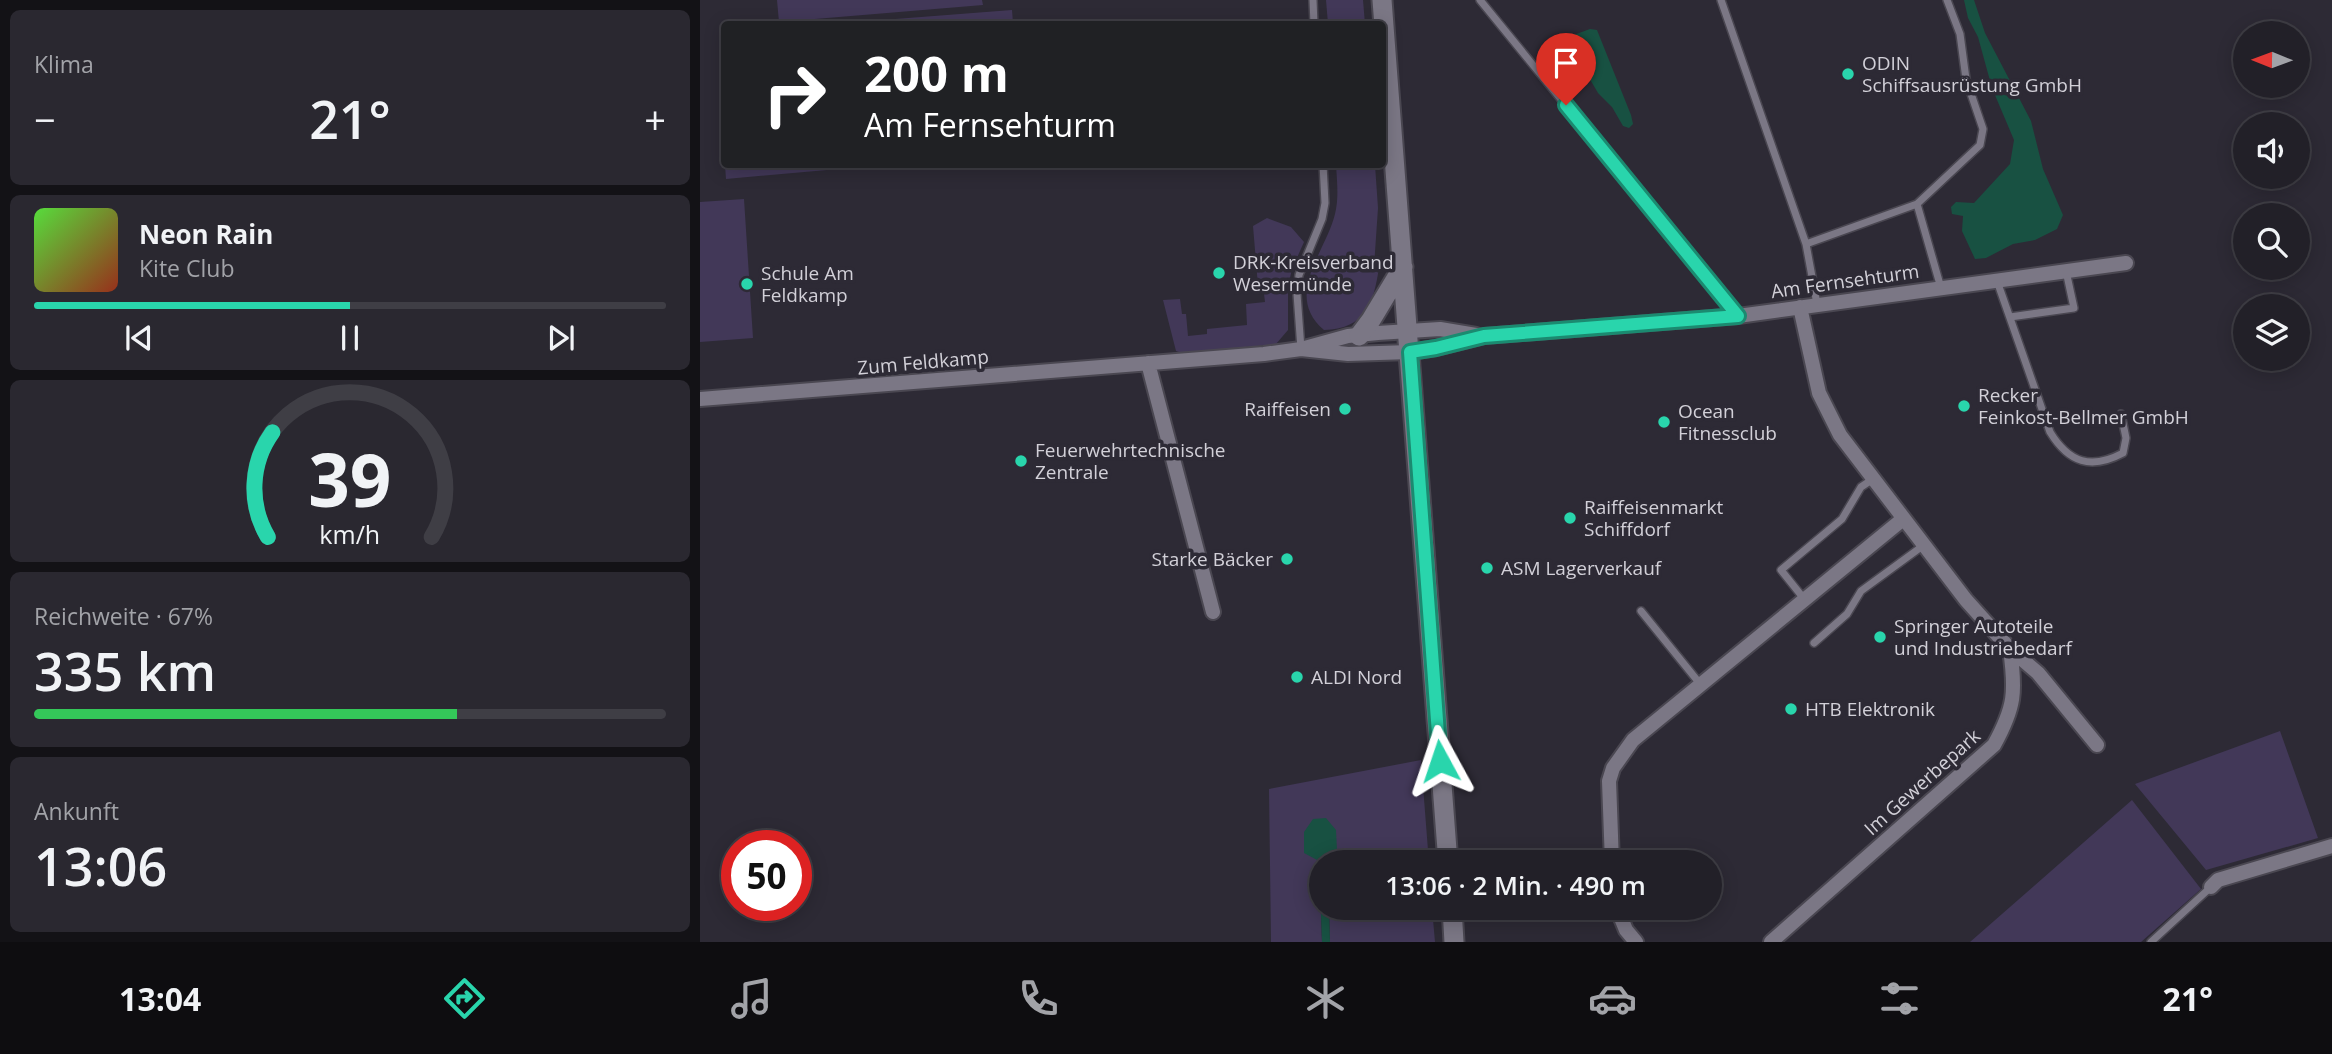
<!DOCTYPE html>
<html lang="de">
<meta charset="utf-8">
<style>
body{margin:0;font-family:"Open Sans",sans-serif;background:#2a2830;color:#f1f3f6;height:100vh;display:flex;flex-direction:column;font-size:26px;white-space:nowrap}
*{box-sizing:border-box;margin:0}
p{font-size:23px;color:#a2a3a8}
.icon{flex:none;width:38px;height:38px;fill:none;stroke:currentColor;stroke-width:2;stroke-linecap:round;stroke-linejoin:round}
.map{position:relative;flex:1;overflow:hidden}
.panel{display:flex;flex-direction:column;gap:10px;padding:10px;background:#131216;width:700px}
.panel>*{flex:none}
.top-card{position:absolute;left:21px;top:21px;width:665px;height:147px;border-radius:7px;box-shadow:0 4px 18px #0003,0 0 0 2px #3f3e45;background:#202124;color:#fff;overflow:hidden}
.needle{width:46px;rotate:271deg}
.fabs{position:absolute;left:1533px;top:21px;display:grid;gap:14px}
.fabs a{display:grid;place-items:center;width:77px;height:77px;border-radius:50%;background:#222028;box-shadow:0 4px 18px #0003,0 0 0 2px #3f3e45;font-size:35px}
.speed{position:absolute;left:21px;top:830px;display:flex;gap:14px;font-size:35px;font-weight:700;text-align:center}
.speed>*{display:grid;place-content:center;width:91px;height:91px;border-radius:50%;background:#222028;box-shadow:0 4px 18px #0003,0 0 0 2px #3f3e45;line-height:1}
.speed .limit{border:10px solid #d22;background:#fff;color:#111}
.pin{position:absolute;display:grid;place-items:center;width:60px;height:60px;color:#fff;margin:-72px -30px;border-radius:50% 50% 50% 0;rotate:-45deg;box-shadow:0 0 7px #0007}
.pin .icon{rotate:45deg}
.me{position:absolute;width:77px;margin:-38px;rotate:355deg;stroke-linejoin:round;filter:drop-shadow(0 0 5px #0008)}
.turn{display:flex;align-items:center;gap:24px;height:147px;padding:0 28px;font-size:32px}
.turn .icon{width:91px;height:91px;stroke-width:2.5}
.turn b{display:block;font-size:49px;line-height:60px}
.big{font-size:52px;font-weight:600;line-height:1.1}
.panel .tile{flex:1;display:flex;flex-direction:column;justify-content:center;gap:10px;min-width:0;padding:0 24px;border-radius:10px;background:#2a2830}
.panel .dial{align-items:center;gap:0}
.dial svg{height:182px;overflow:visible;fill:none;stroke:#3f3e45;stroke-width:7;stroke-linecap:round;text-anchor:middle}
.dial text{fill:#f1f3f6;stroke:none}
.song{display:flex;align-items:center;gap:21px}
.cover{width:84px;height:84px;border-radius:10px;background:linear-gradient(135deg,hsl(110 70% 55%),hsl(10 70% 35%))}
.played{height:7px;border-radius:4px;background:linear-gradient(90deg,#29d5ac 50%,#3f3e45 50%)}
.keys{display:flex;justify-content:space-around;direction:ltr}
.heat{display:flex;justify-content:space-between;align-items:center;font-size:38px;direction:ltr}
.charge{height:10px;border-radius:5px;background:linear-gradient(90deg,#34c759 67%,#3f3e45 0)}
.trip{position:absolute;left:609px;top:850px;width:413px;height:70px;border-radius:35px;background:#222028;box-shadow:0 4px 18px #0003,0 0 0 2px #3f3e45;font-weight:600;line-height:70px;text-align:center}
.dock{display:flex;height:112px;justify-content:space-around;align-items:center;background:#0e0d10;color:#a2a3a8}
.dock .icon{width:49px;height:49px}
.dock .current{color:#29d5ac}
.dock b{font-size:32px;color:#f1f3f6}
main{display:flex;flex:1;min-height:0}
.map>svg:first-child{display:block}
.green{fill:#423858}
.water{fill:#185142}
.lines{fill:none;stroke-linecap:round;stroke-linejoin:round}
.service-casing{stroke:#4a4751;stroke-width:10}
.minor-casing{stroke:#4a4751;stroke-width:18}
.secondary-casing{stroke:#4a4751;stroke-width:23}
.service{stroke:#7b7785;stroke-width:7}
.minor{stroke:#7b7785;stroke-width:14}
.secondary{stroke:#7b7785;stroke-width:19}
.route-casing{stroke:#1b8a70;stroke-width:18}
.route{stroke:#29d5ac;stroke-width:12}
.poi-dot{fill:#29d5ac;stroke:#2d2a35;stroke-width:2.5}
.labels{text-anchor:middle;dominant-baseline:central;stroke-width:7;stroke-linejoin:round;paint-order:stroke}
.poi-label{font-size:19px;fill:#d2d0d8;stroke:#2d2a35;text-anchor:start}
.street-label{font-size:19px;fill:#d2d0d8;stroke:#2d2a35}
</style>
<main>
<section class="panel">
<div class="tile"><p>Klima</p>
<div class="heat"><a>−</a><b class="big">21°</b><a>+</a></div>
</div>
<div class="tile">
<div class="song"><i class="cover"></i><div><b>Neon Rain</b><p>Kite Club</p></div></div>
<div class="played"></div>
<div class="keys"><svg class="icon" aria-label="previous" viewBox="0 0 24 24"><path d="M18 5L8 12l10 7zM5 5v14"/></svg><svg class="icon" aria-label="pause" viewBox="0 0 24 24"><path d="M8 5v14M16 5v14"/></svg><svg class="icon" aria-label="next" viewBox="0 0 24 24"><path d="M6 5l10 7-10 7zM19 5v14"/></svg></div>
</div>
<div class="tile dial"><svg viewBox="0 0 100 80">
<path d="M14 69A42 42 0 1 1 86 69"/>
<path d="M14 69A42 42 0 0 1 16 23" stroke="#29d5ac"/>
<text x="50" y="56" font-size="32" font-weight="700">39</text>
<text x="50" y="72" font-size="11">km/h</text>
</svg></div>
<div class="tile"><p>Reichweite · 67%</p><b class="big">335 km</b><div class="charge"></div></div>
<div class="tile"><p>Ankunft</p><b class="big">13:06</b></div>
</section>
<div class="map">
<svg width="1632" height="942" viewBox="0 0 1632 942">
<rect width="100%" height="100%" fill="#2d2a35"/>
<path class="green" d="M 77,0 L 282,0 L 283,5 L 79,22 Z
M 626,0 L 663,0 L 665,24 L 628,24 Z
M 312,10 L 313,23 L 130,24 Z
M 25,165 L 126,165 L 127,170 L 26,179 Z
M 636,165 L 675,165 L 678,208 L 674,267 L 679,267 C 674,303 665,329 624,330 C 583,295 626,252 635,214 C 639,198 637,181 636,165 Z
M 44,199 L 53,338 L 0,342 L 0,202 Z
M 567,218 L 591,227 L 604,242 L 592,269 L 588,287 L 588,330 L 576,344 L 482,353 L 476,351 L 463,300 L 480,299 L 482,314 L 486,314 L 488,336 L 507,334 L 507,329 L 547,325 L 546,304 L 565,302 L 563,286 L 558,286 L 553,226 Z
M 1580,731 L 1618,838 L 1506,870 L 1435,784 Z
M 721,760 L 729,863 L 619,861 L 622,942 L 571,942 L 569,789 Z
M 1432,800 L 1501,889 L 1441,942 L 1270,942 Z
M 629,908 L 732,908 L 735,942 L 630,942 Z"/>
<path class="water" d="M 1264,0 L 1274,0 L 1285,33 L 1331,121 L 1343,169 L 1363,215 L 1357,229 L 1335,240 L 1313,244 L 1286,258 L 1275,259 L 1262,231 L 1263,216 L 1252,214 L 1251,207 L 1256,202 L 1274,203 L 1310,164 L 1314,140 L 1292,88 L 1278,37 L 1268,18 Z
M 890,29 L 897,30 L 931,115 L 933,124 L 929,128 L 923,126 L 912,107 L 898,93 L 888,76 L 862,52 L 860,40 Z
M 626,818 L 636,830 L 637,850 L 627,860 L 627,863 L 621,863 L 621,908 L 629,908 L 630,942 L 622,942 L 619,861 L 604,853 L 604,832 L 613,819 Z"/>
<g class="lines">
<defs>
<path id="service" d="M 613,0 L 614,24
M 780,0 L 1037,315
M 1021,0 L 1106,244 L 1117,304
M 1106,244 L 1217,204
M 1297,281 L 1350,432 C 1369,463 1391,470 1423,453 L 1426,438 L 1421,414
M 1241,288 L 1217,204 L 1280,145 L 1283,129 L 1266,79 L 1260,34 L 1247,0
M 1310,317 L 1374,308 L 1366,271
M 601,349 L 597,294 L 599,275 L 622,219 L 625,203 L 623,164
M 1105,600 L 1081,570 L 1142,519 L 1161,487 L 1173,479
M 941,611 L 1001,685
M 1114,643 L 1147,614 L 1161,591 L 1224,545
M 1451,942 L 1511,887"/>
<path id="minor" d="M 1100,307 L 1119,393 L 1140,435 L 1266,600 L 1310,649 L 1338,673 L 1397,745
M 601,349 L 648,354 L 710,352 L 736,348 L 784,336 L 1038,316 L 1426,263
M 448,363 L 513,612
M 0,399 L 564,354 L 601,349 L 648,336 L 678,333 L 740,329 L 776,335
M 912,863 L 909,781 L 913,768 L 933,740 L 1203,519
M 1511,887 L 1518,880 L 1632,846
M 917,908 L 926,930 L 936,942
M 1071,942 L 1294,745 C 1315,707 1316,692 1310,649"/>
<path id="secondary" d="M 682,0 L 748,863
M 659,336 L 671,320 L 703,267
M 752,908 L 754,942"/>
</defs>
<use href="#service" class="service-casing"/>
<use href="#minor" class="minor-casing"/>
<use href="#secondary" class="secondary-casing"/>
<use href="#service" class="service"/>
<use href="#minor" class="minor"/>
<use href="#secondary" class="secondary"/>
</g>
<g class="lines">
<defs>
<path id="route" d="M 740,761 L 710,352 L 736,348 L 784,336 L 1038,316 L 866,105"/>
</defs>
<use href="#route" class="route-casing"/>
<use href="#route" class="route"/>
</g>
<g class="poi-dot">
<circle cx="1148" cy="74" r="7"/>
<circle cx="519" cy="273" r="7"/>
<circle cx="47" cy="284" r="7"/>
<circle cx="1264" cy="406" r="7"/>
<circle cx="645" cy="409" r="7"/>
<circle cx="964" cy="422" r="7"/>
<circle cx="321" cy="461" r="7"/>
<circle cx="870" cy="518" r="7"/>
<circle cx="587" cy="559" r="7"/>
<circle cx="787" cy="568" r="7"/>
<circle cx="1180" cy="637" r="7"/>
<circle cx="597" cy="677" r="7"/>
<circle cx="1091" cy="709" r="7"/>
</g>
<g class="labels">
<g class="poi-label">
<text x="1162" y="63">ODIN<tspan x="1162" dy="22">Schiffsausrüstung GmbH</tspan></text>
<text x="533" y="262">DRK-Kreisverband<tspan x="533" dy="22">Wesermünde</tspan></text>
<text x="61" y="273">Schule Am<tspan x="61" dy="22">Feldkamp</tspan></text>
<text x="1278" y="395">Recker<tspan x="1278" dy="22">Feinkost-Bellmer GmbH</tspan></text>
<text x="631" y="409" text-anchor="end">Raiffeisen</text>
<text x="978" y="411">Ocean<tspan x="978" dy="22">Fitnessclub</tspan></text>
<text x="335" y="450">Feuerwehrtechnische<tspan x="335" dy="22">Zentrale</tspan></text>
<text x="884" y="507">Raiffeisenmarkt<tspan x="884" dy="22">Schiffdorf</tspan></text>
<text x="573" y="559" text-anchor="end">Starke Bäcker</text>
<text x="801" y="568">ASM Lagerverkauf</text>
<text x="1194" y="626">Springer Autoteile<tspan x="1194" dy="22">und Industriebedarf</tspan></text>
<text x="611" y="677">ALDI Nord</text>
<text x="1105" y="709">HTB Elektronik</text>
</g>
<g class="street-label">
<text transform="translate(1145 281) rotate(-8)">Am Fernsehturm</text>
<text transform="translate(223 362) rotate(-5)">Zum Feldkamp</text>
<text transform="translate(1222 782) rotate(-42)">Im Gewerbepark</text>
</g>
</g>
</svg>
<div class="fabs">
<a><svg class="needle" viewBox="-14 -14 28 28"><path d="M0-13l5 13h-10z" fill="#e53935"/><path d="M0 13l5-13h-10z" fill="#a2a3a8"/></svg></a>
<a><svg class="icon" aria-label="sound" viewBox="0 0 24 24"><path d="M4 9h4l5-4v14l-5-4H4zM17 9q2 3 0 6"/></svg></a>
<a><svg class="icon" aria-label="search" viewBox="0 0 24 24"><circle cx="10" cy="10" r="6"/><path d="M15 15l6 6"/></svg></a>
<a><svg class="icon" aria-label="layers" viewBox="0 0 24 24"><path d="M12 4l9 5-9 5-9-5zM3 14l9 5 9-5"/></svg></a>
</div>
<div class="speed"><div class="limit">50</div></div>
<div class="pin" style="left:866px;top:105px;background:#d93025"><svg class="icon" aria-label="arrive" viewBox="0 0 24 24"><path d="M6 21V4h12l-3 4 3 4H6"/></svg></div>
<svg class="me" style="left:740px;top:761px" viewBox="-20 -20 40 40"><path d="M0-17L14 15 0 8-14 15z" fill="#29d5ac" stroke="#fff" stroke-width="4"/></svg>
<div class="trip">13:06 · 2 Min. · 490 m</div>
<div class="top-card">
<div class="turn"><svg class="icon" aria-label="right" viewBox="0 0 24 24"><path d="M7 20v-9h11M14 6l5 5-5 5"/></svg><div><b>200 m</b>Am Fernsehturm</div></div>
</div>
</div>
</main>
<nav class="dock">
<b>13:04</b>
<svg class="icon current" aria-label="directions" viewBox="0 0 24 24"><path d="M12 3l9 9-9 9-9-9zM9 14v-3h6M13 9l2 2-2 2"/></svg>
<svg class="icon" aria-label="music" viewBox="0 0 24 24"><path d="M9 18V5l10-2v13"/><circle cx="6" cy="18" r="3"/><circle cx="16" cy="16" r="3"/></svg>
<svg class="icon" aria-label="phone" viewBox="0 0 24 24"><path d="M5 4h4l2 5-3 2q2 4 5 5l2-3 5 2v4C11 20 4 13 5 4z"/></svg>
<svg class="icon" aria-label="climate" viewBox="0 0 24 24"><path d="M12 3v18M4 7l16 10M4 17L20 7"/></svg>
<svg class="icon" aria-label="car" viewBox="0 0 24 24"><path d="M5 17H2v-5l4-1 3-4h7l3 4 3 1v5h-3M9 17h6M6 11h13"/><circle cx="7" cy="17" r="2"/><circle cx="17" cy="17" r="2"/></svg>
<svg class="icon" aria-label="filters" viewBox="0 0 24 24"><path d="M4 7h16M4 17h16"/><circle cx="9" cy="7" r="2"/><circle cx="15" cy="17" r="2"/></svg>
<b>21°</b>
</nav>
